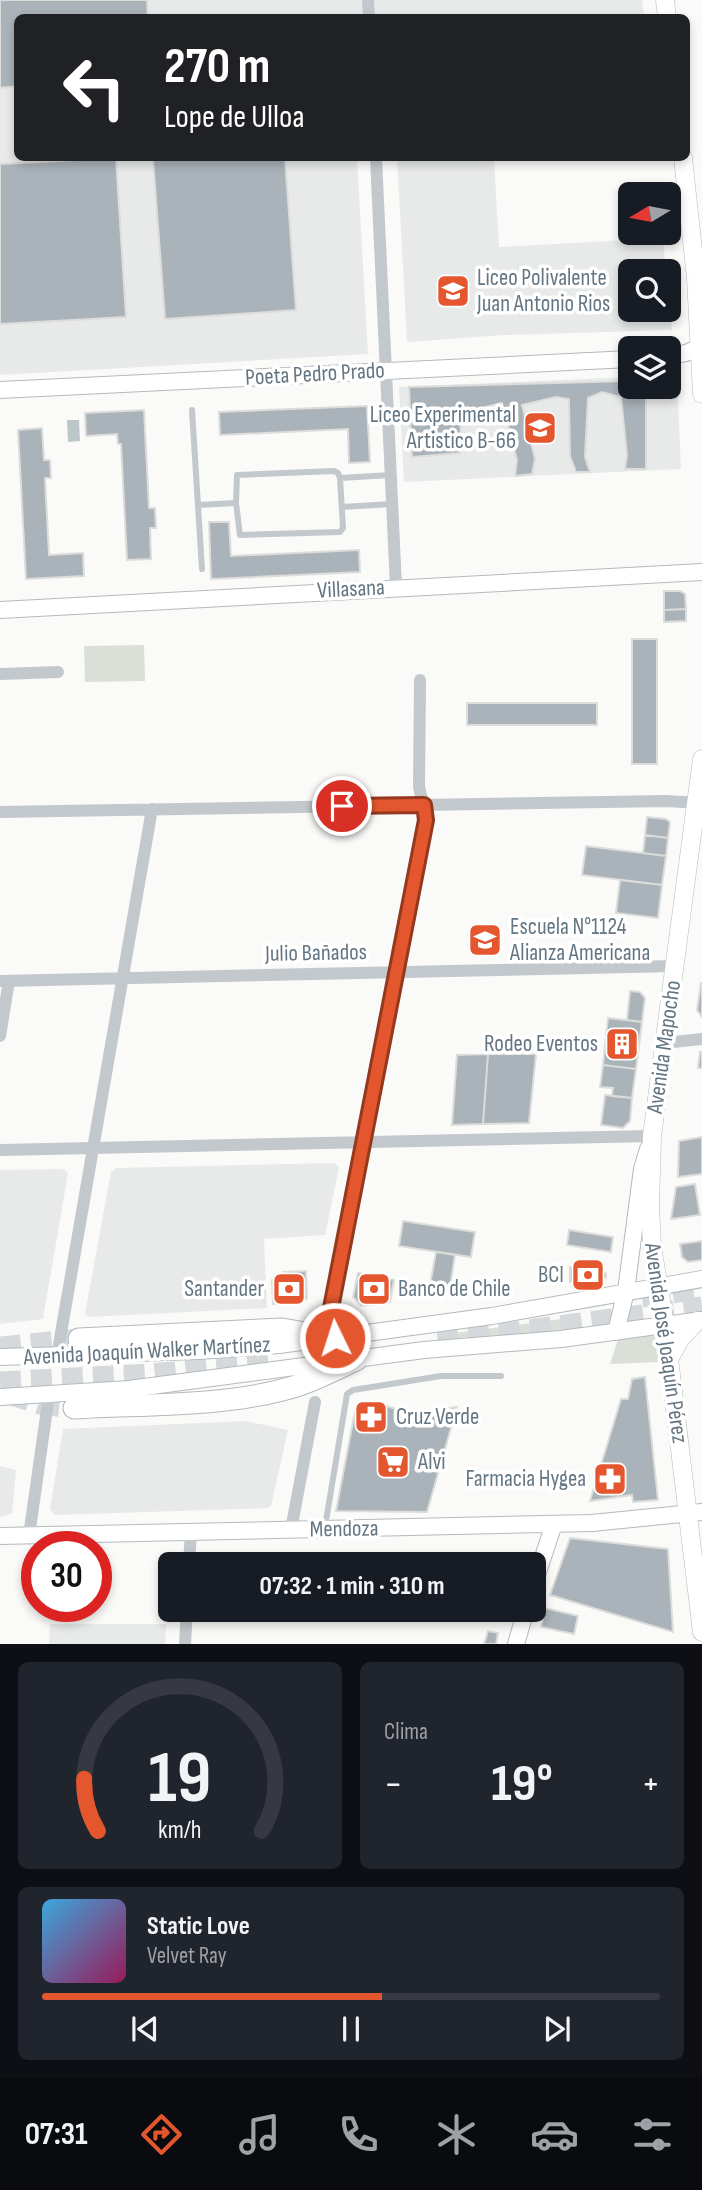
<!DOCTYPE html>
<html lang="es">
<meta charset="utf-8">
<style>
body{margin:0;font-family:"Sofia Sans Condensed",sans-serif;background:#20242c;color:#f1f3f6;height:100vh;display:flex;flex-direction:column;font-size:26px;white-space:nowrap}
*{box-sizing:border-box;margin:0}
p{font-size:23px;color:#9ea1a6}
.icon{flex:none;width:38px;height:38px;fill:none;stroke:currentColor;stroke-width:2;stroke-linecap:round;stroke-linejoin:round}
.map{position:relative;height:1644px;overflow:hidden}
.drawer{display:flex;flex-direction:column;gap:18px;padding:18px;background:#0d0f14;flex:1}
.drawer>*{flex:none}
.banner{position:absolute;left:14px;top:14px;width:676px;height:147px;border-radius:10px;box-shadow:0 4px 10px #0003;background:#202124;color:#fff;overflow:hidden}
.needle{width:46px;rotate:260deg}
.fabs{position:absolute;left:618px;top:182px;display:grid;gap:14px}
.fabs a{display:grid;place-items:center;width:63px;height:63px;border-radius:10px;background:#171b24;box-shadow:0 4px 10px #0003;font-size:35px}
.speed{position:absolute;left:21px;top:1531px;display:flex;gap:14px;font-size:35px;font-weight:700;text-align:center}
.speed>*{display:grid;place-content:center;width:91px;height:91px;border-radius:50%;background:#171b24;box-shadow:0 4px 10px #0003;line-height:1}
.speed .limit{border:10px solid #d22;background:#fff;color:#111}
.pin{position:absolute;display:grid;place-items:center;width:60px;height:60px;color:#fff;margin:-30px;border:4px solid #fff;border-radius:50%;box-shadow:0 2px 7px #0007}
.me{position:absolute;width:77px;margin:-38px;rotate:356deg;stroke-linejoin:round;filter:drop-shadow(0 0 5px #0008)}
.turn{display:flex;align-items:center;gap:24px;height:147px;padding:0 35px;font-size:32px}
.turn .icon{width:91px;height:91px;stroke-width:2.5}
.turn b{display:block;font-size:49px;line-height:60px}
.big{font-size:52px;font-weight:700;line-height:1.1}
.drawer .tile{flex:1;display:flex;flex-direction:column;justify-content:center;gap:10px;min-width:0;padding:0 24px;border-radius:10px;background:#20242c}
.drawer .dial{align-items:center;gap:0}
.dial svg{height:182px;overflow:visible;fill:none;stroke:#363941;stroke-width:7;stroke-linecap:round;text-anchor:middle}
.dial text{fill:#f1f3f6;stroke:none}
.song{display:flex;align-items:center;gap:21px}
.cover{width:84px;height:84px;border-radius:10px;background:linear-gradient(135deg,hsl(200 70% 55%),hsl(330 70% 35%))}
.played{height:7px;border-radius:4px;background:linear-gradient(90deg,#e4572e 55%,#363941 55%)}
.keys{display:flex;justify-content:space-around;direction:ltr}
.heat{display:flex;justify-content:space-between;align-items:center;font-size:38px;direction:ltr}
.drawer .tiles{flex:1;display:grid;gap:18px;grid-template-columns:1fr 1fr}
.tile:last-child{grid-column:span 2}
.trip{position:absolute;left:158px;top:1552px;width:388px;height:70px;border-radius:10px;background:#171b24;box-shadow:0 4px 10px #0003;font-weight:700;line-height:70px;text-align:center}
.menu{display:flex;height:112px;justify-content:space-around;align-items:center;background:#090b0e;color:#9ea1a6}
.menu .icon{width:49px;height:49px}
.menu .active{color:#e4572e}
.menu b{font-size:32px;color:#f1f3f6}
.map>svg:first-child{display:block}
.built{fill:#e8e9e9}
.green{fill:#dadfd7}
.water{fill:#bbc7cb}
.building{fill:#aab3b9;stroke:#dcdcda;stroke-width:2}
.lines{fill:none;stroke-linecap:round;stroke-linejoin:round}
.highway-tunnel{stroke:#d5d9db;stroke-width:21;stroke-dasharray:21 10;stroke-linecap:butt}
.secondary-casing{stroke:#b3babf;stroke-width:18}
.primary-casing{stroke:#b5babe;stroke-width:19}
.highway-casing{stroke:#b4b9bd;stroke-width:23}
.lane{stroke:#c3c8cc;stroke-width:6}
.street{stroke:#c3c8cc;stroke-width:12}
.secondary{stroke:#fff;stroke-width:16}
.primary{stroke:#fff;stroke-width:18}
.highway{stroke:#fff;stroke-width:21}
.route-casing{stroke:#94391e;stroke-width:18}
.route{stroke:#e4572e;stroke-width:12}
.labels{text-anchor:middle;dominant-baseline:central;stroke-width:7;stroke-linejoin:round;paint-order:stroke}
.poi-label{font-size:23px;fill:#657683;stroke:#fff;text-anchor:start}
.street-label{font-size:23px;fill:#657683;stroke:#fff}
</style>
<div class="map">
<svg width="702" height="1644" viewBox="0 0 702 1644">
<rect width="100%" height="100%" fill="#fafaf8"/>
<path class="built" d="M 0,0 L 642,0 L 644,17 L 18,18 L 18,158 L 357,158 L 368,354 L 0,375 Z
M 397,158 L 494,158 L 499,247 L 663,238 L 666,271 L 630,271 L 630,310 L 668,310 L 669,295 L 672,330 L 504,335 L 407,342 Z
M 669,375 L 677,375 L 681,469 L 404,482 L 399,387 L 630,377 L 630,387 L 668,387 Z
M 335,1163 L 339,1168 L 325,1235 L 264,1239 L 267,1308 L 89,1317 L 85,1314 L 111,1172 L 116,1168 Z
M 62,1169 L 68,1173 L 43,1319 L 0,1324 L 0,1170 Z
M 246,1421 L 288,1430 L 271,1506 L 268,1508 L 55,1515 L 50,1509 L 63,1429 Z
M 0,1466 L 16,1470 L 12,1513 L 5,1516 L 0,1517 Z
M 50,1624 L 166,1624 L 165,1644 L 49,1644 Z"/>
<path class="green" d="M 144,645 L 145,681 L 85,682 L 84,646 Z
M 577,1317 L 579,1328 L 525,1334 L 439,1339 L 439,1335 Z
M 655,1335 L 659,1362 L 610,1364 L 618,1339 Z"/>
<path class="water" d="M 67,420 L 79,420 L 80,441 L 68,442 Z"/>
<path class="building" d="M 0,0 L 147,0 L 148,18 L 18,18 L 18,86 L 0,88 Z
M 116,158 L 126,317 L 0,324 L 0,164 Z
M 170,158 L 285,158 L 296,310 L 165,319 L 153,159 Z
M 630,381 L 630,387 L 646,387 L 646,469 L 625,469 L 627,455 L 621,397 L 602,392 L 588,398 L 585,457 L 590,472 L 576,472 L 570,456 L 569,399 L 556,397 L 522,405 L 535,459 L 532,474 L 515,476 L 517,460 L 502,403 L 461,413 L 460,453 L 412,457 L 409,387 Z
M 367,406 L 370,462 L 349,463 L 348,429 L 220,435 L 219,412 Z
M 144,410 L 149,508 L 155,508 L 156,528 L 150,528 L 151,559 L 127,560 L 121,444 L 118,444 L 117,434 L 86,436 L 85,413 Z
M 42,428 L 44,460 L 50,460 L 51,478 L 45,478 L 49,555 L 83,553 L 84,576 L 26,579 L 18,430 Z
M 209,522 L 229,522 L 231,556 L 359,550 L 360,572 L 211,579 Z
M 664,591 L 680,591 L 685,594 L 686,609 L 664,610 Z
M 686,609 L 686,621 L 664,622 L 664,610 Z
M 632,639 L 657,639 L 657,764 L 632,764 Z
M 467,703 L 597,703 L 597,725 L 467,725 Z
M 647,817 L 666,819 L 670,822 L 668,838 L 645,835 Z
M 645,835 L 668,838 L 666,856 L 643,853 Z
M 586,846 L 666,856 L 662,885 L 582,875 Z
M 620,880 L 662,885 L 658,918 L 616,913 Z
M 701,983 L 702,983 L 702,1017 L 697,1010 Z
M 630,991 L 640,992 L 645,998 L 642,1022 L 627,1020 Z
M 608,1018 L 642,1022 L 636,1069 L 603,1065 Z
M 700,1052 L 702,1052 L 702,1068 L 698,1068 Z
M 488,1054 L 536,1054 L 529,1123 L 483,1124 Z
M 488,1054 L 483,1124 L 452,1125 L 457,1055 Z
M 603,1065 L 636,1069 L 632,1098 L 612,1096 L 613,1088 L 600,1087 Z
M 605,1095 L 632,1098 L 630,1121 L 623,1128 L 601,1125 Z
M 702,1137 L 702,1174 L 678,1177 L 679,1141 Z
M 695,1184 L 700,1215 L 671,1219 L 676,1187 Z
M 403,1221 L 475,1232 L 471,1257 L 399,1246 Z
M 569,1230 L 613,1237 L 611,1252 L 567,1245 Z
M 702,1241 L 702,1260 L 688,1262 L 682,1257 L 680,1244 Z
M 436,1252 L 455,1255 L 449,1294 L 428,1296 Z
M 570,1267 L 606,1273 L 606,1278 L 570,1282 Z
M 306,1271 L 307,1298 L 302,1302 L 273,1304 L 272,1280 L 283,1280 L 283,1272 Z
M 358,1273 L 394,1280 L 390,1302 L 361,1306 L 353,1297 Z
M 645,1377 L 658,1500 L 633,1502 L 632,1495 L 590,1501 L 621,1399 L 628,1399 L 632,1379 Z
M 382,1405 L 411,1413 L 457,1407 L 427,1512 L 336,1511 L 355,1411 Z
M 570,1538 L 668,1549 L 673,1632 L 550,1595 Z
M 545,1608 L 578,1616 L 574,1634 L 541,1627 Z
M 488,1631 L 498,1633 L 496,1644 L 484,1644 Z"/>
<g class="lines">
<path class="highway-tunnel" d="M 642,1297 L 702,1289
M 438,1342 L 702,1307
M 0,1347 L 79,1339
M 0,1382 L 151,1374 L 270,1363
M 9,1394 L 40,1404 L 74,1408"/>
<defs>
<path id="secondary" d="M 668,356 L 686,353 L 702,346
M 0,390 L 630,359
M 0,610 L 702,572
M 616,1332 L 626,1291 L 642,1169 L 648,1149
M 0,1357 L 199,1351 L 279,1345 L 492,1316 L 702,1279
M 0,1397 L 129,1389 L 424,1350 L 561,1339 L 702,1320
M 0,1536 L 592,1523 L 702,1512
M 534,1584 L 554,1524
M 516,1644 L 526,1610"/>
<path id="primary" d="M 665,0 L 667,18
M 683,158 L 696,278 L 702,394
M 702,759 L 652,1136 L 650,1205 L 652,1246 L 665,1325 L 702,1632
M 669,1359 L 681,1338 L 697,1321"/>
<path id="highway" d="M 79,1339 L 282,1329 L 335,1338
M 74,1408 C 143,1404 215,1407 282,1390 C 308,1384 332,1371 356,1360"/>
</defs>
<use href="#secondary" class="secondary-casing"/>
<use href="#primary" class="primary-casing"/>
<use href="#highway" class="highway-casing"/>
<path class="lane" d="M 192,410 L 202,569
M 334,471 L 338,473 L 340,478 L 343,528 L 340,532 L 240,535 L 236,503 L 237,475 Z
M 340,478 L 391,475
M 198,505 L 236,503
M 342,507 L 392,504
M 325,1527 L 347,1394 L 353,1390 L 441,1376 L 501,1376"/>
<path class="street" d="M 368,0 L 369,18
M 376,158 L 396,587
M 0,674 L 58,672
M 0,812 L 666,801 L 702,803
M 0,981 L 675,966
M 0,1036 L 9,981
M 664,1043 L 702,1039
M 0,1150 L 652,1136
M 335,1338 L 331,1308 L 425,826 L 425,812 L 419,787 L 420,680
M 57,1356 L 152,809
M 291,1530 L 315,1402
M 29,1536 L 49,1395
M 189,1564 L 191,1532
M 185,1644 L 187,1610"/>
<use href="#secondary" class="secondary"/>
<use href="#primary" class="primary"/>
<use href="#highway" class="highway"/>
</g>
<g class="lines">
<defs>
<path id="route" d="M 335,1338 L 331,1308 L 426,820 L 424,805 L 342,806"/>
</defs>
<use href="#route" class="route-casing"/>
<use href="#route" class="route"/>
</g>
<defs>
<symbol id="school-square" viewBox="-11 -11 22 22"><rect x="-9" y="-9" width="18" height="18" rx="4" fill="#e4572e" stroke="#fff"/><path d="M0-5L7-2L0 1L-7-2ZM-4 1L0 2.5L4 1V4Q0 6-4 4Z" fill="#fff"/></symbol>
<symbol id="building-square" viewBox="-11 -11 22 22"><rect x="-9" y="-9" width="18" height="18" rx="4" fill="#e4572e" stroke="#fff"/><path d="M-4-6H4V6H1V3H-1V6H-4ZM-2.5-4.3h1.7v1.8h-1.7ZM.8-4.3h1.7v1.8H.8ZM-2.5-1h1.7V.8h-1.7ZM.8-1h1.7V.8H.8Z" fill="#fff"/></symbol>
<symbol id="bank-square" viewBox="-11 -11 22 22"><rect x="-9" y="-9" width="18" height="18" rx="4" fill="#e4572e" stroke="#fff"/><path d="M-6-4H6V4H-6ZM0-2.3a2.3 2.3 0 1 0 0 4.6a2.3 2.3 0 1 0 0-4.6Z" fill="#fff"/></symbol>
<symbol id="pharmacy-square" viewBox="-11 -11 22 22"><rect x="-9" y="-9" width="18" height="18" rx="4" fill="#e4572e" stroke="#fff"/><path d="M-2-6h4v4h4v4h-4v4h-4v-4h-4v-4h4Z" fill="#fff"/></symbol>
<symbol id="supermarket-square" viewBox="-11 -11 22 22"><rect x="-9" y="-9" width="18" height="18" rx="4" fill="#e4572e" stroke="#fff"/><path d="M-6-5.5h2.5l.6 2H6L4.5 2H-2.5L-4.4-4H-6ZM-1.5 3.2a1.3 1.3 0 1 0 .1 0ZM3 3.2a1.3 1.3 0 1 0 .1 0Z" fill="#fff"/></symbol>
</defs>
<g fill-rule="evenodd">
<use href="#school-square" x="434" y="272" width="38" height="38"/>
<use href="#school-square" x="521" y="409" width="38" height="38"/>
<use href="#school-square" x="466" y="921" width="38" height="38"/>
<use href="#building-square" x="603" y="1025" width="38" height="38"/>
<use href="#bank-square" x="569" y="1256" width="38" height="38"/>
<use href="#bank-square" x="270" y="1270" width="38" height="38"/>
<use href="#bank-square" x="355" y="1270" width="38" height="38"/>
<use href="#pharmacy-square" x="352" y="1398" width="38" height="38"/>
<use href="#supermarket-square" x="374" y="1443" width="38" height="38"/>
<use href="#pharmacy-square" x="591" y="1460" width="38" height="38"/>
</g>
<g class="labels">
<g class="poi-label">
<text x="477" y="278">Liceo Polivalente<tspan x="477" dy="26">Juan Antonio Rios</tspan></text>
<text x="516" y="415" text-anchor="end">Liceo Experimental<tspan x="516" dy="26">Artistico B-66</tspan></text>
<text x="510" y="927">Escuela N°1124<tspan x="510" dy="26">Alianza Americana</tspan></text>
<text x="598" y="1044" text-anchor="end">Rodeo Eventos</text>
<text x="564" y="1275" text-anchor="end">BCI</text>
<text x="264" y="1289" text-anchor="end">Santander</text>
<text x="398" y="1289">Banco de Chile</text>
<text x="396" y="1417">Cruz Verde</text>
<text x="418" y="1462">Alvi</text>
<text x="586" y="1479" text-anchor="end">Farmacia Hygea</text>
</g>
<g class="street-label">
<text transform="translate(315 374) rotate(-3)">Poeta Pedro Prado</text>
<text transform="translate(351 589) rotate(-3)">Villasana</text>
<text transform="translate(316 953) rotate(-1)">Julio Bañados</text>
<text transform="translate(664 1047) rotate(-82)">Avenida Mapocho</text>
<text transform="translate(666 1343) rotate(82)">Avenida José Joaquín Pérez</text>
<text transform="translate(147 1351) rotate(-3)">Avenida Joaquín Walker Martínez</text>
<text transform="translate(344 1529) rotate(-1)">Mendoza</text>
</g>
</g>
</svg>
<div class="fabs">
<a><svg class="needle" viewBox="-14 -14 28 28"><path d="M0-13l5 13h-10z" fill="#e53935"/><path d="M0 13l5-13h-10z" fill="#9ea1a6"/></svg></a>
<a><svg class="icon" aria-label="search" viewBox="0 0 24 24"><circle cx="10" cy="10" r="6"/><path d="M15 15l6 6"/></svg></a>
<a><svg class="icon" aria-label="layers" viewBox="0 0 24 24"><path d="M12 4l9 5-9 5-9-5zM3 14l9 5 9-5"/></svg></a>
</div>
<div class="speed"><div class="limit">30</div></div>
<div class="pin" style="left:342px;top:806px;background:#d93025"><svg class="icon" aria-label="arrive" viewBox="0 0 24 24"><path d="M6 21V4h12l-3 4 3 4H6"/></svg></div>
<svg class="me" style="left:335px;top:1338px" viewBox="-20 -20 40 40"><circle r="17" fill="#e4572e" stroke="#fff" stroke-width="3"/><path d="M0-11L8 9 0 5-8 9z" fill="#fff"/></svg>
<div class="trip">07:32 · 1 min · 310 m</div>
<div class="banner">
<div class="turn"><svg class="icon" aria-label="left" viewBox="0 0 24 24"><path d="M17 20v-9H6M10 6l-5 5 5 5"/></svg><div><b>270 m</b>Lope de Ulloa</div></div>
</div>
</div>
<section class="drawer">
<div class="tiles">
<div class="tile dial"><svg viewBox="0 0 100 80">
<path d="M14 69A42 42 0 1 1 86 69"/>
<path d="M14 69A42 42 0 0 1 8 46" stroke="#e4572e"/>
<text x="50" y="56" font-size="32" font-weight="700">19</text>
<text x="50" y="72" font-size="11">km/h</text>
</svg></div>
<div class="tile"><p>Clima</p>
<div class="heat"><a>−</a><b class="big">19°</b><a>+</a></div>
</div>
<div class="tile">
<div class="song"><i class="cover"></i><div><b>Static Love</b><p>Velvet Ray</p></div></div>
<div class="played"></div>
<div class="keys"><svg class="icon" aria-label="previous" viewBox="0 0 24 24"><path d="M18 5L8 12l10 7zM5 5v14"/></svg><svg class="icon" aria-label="pause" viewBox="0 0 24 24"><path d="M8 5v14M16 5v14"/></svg><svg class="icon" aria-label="next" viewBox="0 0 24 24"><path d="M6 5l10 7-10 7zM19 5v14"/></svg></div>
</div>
</div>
</section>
<nav class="menu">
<b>07:31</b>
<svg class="icon active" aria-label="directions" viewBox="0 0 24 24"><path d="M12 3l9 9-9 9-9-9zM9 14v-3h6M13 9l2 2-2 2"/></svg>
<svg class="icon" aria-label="music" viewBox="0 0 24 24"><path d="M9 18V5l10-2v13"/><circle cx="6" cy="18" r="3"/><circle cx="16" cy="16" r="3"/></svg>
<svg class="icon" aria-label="phone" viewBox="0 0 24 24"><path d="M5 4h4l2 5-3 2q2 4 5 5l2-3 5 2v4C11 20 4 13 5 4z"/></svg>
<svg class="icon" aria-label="climate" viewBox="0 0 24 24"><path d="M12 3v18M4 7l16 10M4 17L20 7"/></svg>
<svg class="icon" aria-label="car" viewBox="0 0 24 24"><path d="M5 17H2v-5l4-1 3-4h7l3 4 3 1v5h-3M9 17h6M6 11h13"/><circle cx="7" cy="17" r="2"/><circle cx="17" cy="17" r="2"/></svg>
<svg class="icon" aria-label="filters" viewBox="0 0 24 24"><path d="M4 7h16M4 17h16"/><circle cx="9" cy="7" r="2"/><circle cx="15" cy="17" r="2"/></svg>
</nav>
